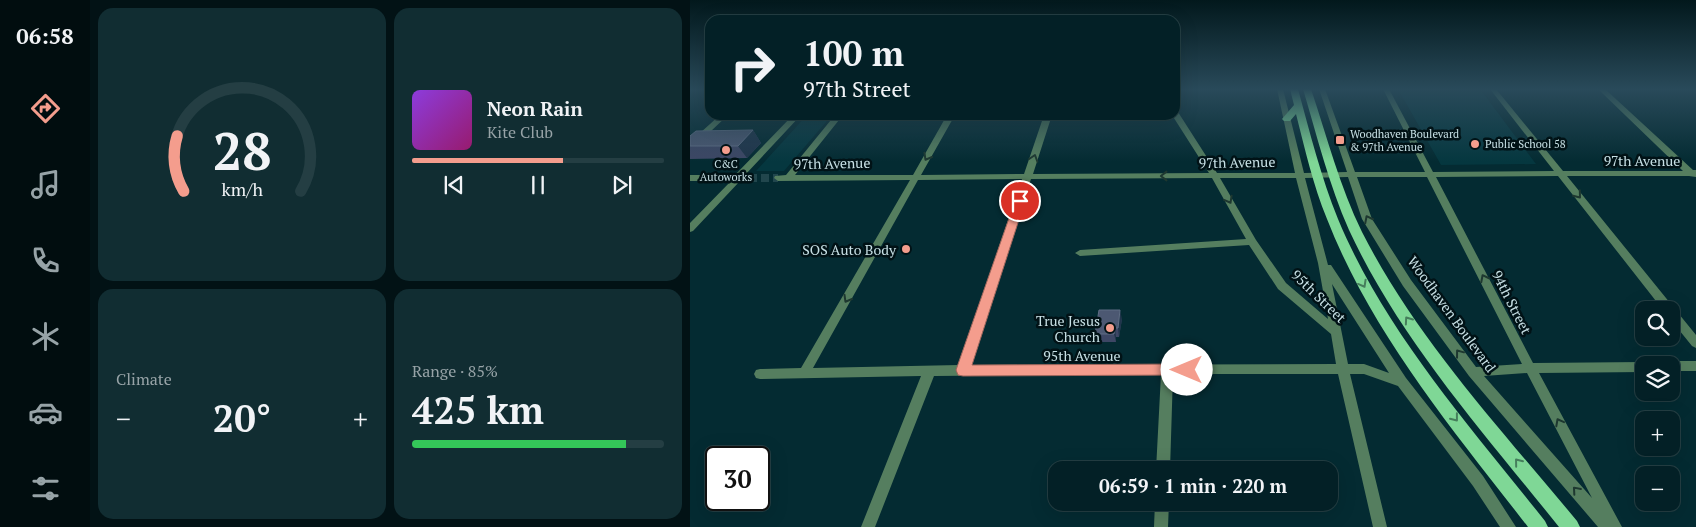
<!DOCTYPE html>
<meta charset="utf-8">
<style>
body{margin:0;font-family:"PT Serif",serif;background:#112d32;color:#f1f3f6;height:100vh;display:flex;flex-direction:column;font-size:19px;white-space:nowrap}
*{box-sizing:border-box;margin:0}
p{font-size:16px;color:#97a3a7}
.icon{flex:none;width:28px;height:28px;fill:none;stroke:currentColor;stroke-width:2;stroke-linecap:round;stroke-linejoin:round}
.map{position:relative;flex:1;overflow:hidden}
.panel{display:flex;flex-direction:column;gap:8px;padding:8px;background:#021215;width:600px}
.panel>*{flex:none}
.guide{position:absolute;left:15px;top:15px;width:475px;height:105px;border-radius:15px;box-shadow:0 5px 20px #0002,0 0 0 1px #243e43;background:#032026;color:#f1f3f6;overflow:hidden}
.fabs{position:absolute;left:945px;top:301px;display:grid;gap:10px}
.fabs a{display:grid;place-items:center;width:45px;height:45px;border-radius:10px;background:#032026;box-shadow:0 5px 20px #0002,0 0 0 1px #243e43;font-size:25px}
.speed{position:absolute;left:15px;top:446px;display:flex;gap:10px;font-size:25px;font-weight:700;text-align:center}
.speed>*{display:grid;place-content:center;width:65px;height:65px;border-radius:50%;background:#032026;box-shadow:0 5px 20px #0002,0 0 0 1px #243e43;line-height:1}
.speed .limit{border:2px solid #111;border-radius:8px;background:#fff;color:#111}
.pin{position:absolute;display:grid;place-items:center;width:42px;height:42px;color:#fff;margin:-21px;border:2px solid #fff;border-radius:50%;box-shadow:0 1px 5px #0007}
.me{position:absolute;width:55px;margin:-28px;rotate:270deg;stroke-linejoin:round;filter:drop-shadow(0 0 4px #0008)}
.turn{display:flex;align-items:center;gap:18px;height:105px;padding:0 15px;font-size:22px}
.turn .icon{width:65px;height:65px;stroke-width:2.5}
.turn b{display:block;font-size:35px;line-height:42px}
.big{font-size:38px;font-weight:800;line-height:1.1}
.panel .widget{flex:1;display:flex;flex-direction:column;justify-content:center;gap:8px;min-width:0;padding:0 18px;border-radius:15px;background:#112d32}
.panel .dial{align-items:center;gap:0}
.dial svg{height:130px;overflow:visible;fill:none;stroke:#243e43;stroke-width:7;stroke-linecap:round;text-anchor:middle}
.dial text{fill:#f1f3f6;stroke:none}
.song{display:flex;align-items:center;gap:15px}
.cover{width:60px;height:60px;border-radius:8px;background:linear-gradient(135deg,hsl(270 70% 55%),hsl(320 70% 35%))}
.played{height:5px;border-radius:2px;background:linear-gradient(90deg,#f49d8d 60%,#243e43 60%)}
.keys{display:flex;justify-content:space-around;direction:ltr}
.heat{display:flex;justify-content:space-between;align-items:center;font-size:28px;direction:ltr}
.charge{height:8px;border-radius:4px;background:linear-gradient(90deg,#34c759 85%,#243e43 0)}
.panel .tiles{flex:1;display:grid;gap:8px;grid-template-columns:repeat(2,1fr)}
.trip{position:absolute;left:358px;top:461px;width:290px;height:50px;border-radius:15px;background:#032026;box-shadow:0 5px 20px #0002,0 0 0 1px #243e43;font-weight:800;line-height:50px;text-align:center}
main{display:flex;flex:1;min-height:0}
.dock{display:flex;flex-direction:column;width:90px;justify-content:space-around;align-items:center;background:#010d0f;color:#97a3a7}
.dock .icon{width:35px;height:35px}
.dock .active{color:#f49d8d}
.dock b{font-size:22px;color:#f1f3f6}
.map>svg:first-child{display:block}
.built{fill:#05373f}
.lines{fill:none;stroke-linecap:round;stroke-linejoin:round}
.minor-tunnel{stroke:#21464d;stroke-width:8;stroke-dasharray:8 4;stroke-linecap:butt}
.minor{fill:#557e5f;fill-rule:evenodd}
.primary{fill:#7fd796;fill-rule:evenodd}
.wall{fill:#3d4765}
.shaded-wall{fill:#20354b}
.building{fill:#4c5872;stroke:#5f6d84}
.oneway{stroke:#1e3830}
.oneway2{stroke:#467e5c}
.route{fill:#f49d8d;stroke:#9f665c}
.poi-dot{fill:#f49d8d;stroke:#011216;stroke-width:2}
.labels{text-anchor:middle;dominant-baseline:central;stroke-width:5;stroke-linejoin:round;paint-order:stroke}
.far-poi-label{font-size:11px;fill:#c7e0e5;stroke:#011216;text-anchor:start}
.street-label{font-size:14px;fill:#c7e0e5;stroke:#011216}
.poi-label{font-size:14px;fill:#c7e0e5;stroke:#011216;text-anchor:end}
</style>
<main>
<nav class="dock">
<b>06:58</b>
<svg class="icon active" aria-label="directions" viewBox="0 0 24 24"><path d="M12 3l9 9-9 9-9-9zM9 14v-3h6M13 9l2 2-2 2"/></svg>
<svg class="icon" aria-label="music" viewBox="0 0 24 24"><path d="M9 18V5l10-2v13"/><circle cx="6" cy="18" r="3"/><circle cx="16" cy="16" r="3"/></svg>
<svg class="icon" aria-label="phone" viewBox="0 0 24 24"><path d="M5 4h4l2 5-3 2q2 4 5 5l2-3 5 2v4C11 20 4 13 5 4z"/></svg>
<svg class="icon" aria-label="climate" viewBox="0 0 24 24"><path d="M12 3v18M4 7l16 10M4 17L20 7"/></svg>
<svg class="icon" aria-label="car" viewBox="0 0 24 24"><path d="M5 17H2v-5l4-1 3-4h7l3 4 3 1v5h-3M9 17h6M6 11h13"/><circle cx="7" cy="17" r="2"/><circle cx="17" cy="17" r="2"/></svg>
<svg class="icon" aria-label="filters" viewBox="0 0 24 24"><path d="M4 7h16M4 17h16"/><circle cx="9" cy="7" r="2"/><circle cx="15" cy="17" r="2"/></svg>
</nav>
<section class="panel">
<div class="tiles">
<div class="widget dial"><svg viewBox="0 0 100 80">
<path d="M14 69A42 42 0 1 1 86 69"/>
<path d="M14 69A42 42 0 0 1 10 35" stroke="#f49d8d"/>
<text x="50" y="56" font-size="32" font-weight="700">28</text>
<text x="50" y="72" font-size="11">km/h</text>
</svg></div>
<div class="widget">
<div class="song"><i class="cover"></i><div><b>Neon Rain</b><p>Kite Club</p></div></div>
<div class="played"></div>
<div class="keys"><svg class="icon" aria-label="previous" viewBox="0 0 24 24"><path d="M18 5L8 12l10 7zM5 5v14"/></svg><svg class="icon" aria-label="pause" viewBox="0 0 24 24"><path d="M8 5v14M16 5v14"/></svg><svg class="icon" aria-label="next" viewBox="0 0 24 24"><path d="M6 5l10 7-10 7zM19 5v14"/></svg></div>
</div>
<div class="widget"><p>Climate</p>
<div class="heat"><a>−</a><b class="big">20°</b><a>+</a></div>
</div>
<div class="widget"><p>Range · 85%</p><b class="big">425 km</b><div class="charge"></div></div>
</div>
</section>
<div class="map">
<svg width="1006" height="527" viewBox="0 0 1006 527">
<rect width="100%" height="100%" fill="#042b32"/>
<path class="built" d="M 708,89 L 790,89 L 846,164 L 751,165 Z
M 117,115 L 142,115 L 94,171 L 66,171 Z"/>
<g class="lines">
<path class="minor-tunnel" d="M 59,178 L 88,178"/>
<path class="minor" d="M 587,89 L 593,89 L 614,173 L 657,172 L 629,89 L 635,89 L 665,172 L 735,172 L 693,89 L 699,89 L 743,172 L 864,171 L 800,89 L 806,89 L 873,171 L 993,171 L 908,89 L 915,89 L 1003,170 L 1006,170 L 1006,177 L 999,176 L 877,176 L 1006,335 L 1006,348 L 1002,346 L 981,320 L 981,310 L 973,310 L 868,176 L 746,177 L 843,363 L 954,362 L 958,363 L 959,365 L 954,365 L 954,372 L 849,373 L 932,527 L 908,527 L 779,376 L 713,286 L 672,219 L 658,177 L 615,178 L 638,265 L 641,265 L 716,378 L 793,476 L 826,527 L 810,527 L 783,486 L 708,386 L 674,374 L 660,374 L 697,527 L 683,527 L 648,374 L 483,374 L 480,470 L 466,470 L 471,374 L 244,376 L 185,527 L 171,527 L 231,376 L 70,379 L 66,378 L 64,374 L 66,370 L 70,369 L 111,368 L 220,180 L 88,181 L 84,178 L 85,176 L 96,175 L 145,115 L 153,115 L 105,175 L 223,175 L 257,115 L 265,115 L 231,175 L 334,174 L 354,115 L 362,115 L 343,174 L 519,173 L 482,115 L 485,115 L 485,112 L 488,112 L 527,173 L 605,173 ZM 667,177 L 737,177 L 832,364 L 786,367 L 721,280 L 682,219 ZM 522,178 L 556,239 L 390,250 L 385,253 L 390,256 L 559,245 L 588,289 L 641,334 L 646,364 L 281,365 L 341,179 ZM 530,178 L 606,178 L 628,263 L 638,319 L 596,283 L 566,240 ZM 332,179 L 269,365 L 123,368 L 228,180 ZM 642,284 L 699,373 L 674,364 L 658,364 ZM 837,373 L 902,498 L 794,376 Z
M 30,115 L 38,115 L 3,148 L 0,148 L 0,142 Z
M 103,115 L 111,115 L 55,175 L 62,176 L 62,180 L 50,181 L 3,231 L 0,232 L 0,223 L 41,181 L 0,181 L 0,175 L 45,175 Z
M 981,361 L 1006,361 L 1006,371 L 981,371 L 981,365 L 976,365 L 977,363 Z
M 465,502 L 479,502 L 478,527 L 464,527 Z"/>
<path class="primary" d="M 600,89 L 608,89 C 620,133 631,177 648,219 C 695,332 780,426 855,521 L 858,527 L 838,527 C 763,430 682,334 637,219 C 623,185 615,149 606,114 L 600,121 L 594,121 L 592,119 L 604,105 Z
M 613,89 L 621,89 C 637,137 650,187 672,232 C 727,340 811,429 887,521 L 890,527 L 869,527 C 794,433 710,340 659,230 C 639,185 627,136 613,89 Z"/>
</g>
<path class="wall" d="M 63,130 L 71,143 L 57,158 L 0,159 L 0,136 Z
M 432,319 L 429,337 L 426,337 L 426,342 L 407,342 L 405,334 Z"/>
<path class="shaded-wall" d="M 63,130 L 71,143 L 57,158 L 48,146 Z
M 430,310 L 432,319 L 429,337 L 428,328 Z
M 425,328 L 426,337 L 426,342 L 424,334 Z"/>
<path class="building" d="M 63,130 L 48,146 L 0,146 L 0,136 L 6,131 Z
M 409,310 L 430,310 L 428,328 L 425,328 L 424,334 L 405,334 Z"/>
<defs><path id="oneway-chevron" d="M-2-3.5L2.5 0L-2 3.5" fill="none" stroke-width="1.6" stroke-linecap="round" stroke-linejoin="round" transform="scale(1.25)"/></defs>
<g class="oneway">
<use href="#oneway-chevron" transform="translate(237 157) rotate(120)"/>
<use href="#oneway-chevron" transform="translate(344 158) rotate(-72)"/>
<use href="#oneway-chevron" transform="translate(474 176) rotate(-180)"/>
<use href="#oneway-chevron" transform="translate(888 195) rotate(51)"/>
<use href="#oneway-chevron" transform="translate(539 200) rotate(61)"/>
<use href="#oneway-chevron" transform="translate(678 219) rotate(-117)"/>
<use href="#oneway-chevron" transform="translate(794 278) rotate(-117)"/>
<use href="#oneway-chevron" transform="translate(157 299) rotate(120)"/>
<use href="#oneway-chevron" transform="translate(769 353) rotate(-127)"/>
<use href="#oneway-chevron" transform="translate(869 422) rotate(-118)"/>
<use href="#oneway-chevron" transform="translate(886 490) rotate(-131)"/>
</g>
<g class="oneway2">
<use href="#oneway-chevron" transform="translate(673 284) rotate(61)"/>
<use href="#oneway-chevron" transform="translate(718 320) rotate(-125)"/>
<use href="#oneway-chevron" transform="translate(765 418) rotate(52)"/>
<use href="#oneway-chevron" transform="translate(828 462) rotate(-129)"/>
</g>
<linearGradient id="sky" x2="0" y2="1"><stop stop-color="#02181c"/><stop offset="0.55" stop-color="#294a5a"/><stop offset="1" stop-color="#294a5a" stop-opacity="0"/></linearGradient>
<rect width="1006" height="162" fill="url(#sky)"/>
<path class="route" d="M 330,198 L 335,201 L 282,365 L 497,364 L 501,366 L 503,370 L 501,374 L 497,375 L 273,376 L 268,375 L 266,370 L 325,201 Z"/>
<g class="poi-dot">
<rect x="645" y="135" width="10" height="10" rx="2.5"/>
<circle cx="785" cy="144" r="5"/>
<circle cx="36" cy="150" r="5"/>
<circle cx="216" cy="249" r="5"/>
<circle cx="420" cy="328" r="5"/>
</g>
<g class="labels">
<g class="far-poi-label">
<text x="660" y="134">Woodhaven Boulevard<tspan x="660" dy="13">&amp; 97th Avenue</tspan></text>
<text x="795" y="144">Public School 58</text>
<text x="36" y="164" text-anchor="middle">C&amp;C<tspan x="36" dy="13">Autoworks</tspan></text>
</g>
<g class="street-label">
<text x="952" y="160">97th Avenue</text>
<text transform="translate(547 162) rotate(-1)">97th Avenue</text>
<text transform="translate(142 163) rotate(-1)">97th Avenue</text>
<text transform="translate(629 296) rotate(44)">95th Street</text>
<text transform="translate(822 302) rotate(63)">94th Street</text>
<text transform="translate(762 314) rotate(54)">Woodhaven Boulevard</text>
<text x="392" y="355">95th Avenue</text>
</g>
<g class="poi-label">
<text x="206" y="249">SOS Auto Body</text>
<text x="410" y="320">True Jesus<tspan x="410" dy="16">Church</tspan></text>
</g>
</g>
</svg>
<div class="fabs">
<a><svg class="icon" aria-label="search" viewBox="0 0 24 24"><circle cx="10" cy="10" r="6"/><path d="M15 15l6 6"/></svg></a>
<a><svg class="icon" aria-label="layers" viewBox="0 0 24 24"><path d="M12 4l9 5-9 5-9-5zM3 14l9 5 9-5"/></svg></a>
<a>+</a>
<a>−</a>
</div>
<div class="speed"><div class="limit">30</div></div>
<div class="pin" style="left:330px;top:201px;background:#d93025"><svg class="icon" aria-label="arrive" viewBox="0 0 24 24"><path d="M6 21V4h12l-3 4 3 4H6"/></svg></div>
<svg class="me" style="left:497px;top:370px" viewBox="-20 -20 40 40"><circle r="19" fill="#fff"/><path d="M0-13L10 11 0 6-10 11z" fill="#f49d8d"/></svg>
<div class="trip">06:59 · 1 min · 220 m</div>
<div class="guide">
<div class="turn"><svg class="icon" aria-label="right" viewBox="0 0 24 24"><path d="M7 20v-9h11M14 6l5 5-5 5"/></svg><div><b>100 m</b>97th Street</div></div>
</div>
</div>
</main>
